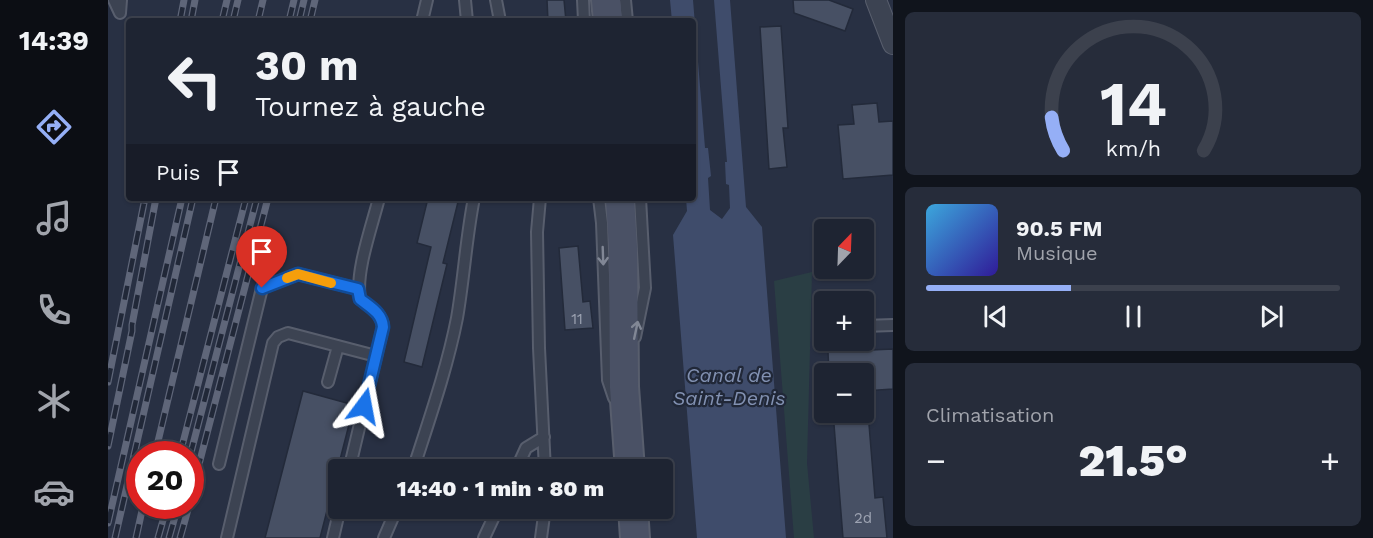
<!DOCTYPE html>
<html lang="fr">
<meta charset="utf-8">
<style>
body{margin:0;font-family:"Work Sans",sans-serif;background:#262c3a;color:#f1f3f6;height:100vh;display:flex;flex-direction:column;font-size:22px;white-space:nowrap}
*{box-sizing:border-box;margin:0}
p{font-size:20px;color:#a1a4ac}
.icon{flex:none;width:33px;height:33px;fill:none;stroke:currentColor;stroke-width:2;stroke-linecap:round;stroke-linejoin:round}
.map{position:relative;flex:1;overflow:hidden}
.details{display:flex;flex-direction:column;gap:12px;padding:12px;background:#10141c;width:480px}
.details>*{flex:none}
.guide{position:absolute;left:18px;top:18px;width:570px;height:183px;border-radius:6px;box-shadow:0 2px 4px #0004,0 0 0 2px #3c414d;background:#1e2432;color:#f1f3f6;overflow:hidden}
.needle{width:39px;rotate:23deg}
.fabs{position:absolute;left:706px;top:219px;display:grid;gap:12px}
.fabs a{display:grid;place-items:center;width:60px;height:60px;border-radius:6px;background:#1e2432;box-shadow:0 2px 4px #0004,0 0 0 2px #3c414d;font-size:30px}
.speed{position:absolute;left:18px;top:441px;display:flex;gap:12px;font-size:30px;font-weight:700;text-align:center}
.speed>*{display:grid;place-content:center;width:78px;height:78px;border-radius:50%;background:#1e2432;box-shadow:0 2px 4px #0004,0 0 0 2px #3c414d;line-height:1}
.speed .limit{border:9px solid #d22;background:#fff;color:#111}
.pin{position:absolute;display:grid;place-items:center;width:51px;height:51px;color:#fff;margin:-62px -26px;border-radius:50% 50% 50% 0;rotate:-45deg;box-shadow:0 0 6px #0007}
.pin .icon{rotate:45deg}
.me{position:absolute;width:66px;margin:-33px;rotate:13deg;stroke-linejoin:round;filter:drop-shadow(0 0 4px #0008)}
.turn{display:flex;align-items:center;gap:21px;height:126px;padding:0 30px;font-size:27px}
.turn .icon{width:78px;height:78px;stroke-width:2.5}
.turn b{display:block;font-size:42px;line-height:51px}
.then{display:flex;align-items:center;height:57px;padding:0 30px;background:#0003;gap:12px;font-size:22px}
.big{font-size:45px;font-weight:800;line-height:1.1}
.details .widget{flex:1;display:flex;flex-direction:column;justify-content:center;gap:9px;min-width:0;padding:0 21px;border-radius:9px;background:#262c3a}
.details .dial{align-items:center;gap:0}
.dial svg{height:156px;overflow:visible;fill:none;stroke:#3c414d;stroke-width:7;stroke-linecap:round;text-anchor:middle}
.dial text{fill:#f1f3f6;stroke:none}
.song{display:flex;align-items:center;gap:18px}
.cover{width:72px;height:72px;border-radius:9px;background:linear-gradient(135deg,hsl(200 70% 55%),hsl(250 70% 35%))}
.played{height:6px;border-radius:3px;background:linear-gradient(90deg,#95aff6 35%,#3c414d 35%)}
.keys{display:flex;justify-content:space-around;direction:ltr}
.heat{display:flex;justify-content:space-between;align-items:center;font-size:33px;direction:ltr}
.trip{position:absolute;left:220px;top:459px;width:345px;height:60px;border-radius:6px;background:#1e2432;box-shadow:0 2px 4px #0004,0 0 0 2px #3c414d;font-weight:800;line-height:60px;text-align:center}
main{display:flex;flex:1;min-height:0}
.tab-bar{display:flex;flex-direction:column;width:108px;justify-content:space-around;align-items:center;background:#0c0e14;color:#a1a4ac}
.tab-bar .icon{width:42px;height:42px}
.tab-bar .current{color:#95aff6}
.tab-bar b{font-size:27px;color:#f1f3f6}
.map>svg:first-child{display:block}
.green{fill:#2a3e44}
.water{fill:#3f4c6b}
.building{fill:#475064;stroke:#232a3a;stroke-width:1.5}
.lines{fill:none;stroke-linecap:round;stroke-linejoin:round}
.lane-casing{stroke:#585e6d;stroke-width:14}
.street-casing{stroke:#585e6d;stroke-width:22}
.secondary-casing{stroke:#585e6d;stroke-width:32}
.lane{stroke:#3c4352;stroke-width:10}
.street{stroke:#3c4352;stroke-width:20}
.secondary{stroke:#4a5165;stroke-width:28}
.rail-casing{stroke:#5f6679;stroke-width:7}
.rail{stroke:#212838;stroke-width:4.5;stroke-dasharray:14;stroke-linecap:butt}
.oneway{stroke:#818795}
.route-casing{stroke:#114b97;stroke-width:15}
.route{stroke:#1a73e8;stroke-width:10}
.slow{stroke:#f59e0b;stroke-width:10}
.labels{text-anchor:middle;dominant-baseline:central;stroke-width:4.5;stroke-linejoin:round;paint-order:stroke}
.number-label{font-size:15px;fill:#9da3b2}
.water-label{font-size:20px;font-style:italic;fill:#8291b2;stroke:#212838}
</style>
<main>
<nav class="tab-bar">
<b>14:39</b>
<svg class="icon current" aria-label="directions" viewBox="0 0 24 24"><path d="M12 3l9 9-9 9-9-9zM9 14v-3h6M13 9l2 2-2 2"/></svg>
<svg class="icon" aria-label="music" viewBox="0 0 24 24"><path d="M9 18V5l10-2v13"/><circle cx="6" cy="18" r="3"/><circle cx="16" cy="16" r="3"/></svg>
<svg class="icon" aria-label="phone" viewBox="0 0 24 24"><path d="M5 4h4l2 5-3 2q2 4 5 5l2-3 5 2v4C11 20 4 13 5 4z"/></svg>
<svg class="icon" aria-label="climate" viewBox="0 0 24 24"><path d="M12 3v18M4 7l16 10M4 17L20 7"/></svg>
<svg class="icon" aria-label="car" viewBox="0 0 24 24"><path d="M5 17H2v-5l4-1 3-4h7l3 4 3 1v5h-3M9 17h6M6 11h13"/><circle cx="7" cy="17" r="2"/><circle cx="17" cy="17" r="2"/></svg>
</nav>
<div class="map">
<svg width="785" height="538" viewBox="0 0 785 538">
<rect width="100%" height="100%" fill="#283043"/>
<path class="green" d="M 704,272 L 699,463 L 706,538 L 686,538 L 666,281 Z"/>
<path class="water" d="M 562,0 L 585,0 L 597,148 L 600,148 L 603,176 L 600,178 L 602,210 L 614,219 L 622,208 L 621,185 L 618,184 L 617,162 L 619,162 L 606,0 L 622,0 L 638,207 L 654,227 L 678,538 L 589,538 L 565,235 L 579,211 L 578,198 L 585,198 L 585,21 L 564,21 Z"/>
<path class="building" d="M 439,0 L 456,0 L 458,21 L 440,21 Z
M 685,0 L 721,0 L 745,9 L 737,31 L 686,13 Z
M 673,26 L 680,128 L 675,128 L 679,167 L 661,169 L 652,27 Z
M 769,103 L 771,122 L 785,121 L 785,175 L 735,179 L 730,125 L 746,124 L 744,105 Z
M 320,198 L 332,198 L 350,202 L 335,263 L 339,264 L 314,367 L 296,362 L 323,247 L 309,243 Z
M 470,246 L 475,302 L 482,301 L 485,328 L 457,330 L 451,248 Z
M 785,349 L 785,389 L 756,391 L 756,374 L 721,374 L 720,352 Z
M 195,391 L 246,405 L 212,538 L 157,538 Z
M 725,412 L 760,412 L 767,498 L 775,497 L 779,538 L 735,538 Z"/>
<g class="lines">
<defs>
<path id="lane" d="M 6,0 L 12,13 L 13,0
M 357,0 L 359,21
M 388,0 L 392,21
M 475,0 L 476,21
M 517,0 L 519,21
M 314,21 L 319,0
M 432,198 L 429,232 L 431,348 L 437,470
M 491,198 L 494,223 L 500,380 L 506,398
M 756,326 L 785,325
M 527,337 L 537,288 L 532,198
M 220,382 L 230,346
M 111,464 L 154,288 L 190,274 L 250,289
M 241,470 L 275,327 C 274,313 262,307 252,299 C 247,272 264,226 271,198
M 305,470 C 321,420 339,369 349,318 C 356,278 358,238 366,198
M 408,470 L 418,448 L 436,437
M 119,538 L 165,343 L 170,337 L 180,333 L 268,356
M 225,538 L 232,508
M 276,538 L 289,508
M 376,538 L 390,508
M 433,538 L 437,508"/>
<path id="street" d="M 768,0 L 785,44"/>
<path id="secondary" d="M 498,0 L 500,21
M 512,198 L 515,248 L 516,387 L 522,470
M 525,508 L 527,538"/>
</defs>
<use href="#lane" class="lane-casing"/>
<use href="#street" class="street-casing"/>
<use href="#secondary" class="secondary-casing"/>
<use href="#lane" class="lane"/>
<use href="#street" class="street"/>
<use href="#secondary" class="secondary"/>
<defs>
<path id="rail" d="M 72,21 L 76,0
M 83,21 L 87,0
M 114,21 L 119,0
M 125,21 L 130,0
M 150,21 L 155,0
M 181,21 L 186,0
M 191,21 L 196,0
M 202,21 L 207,0
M 0,382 L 37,198
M 0,446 L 24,331 L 24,325 L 48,198
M 47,454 L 108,198
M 72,454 L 138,198
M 82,456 L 149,198
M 82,499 L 160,198
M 0,523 L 74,198
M 7,538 L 85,198
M 28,538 L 35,506
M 50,538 L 59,506
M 61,538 L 70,506
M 72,538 L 81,506"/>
</defs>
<use href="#rail" class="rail-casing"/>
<use href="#rail" class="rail"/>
</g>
<defs><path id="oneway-shaft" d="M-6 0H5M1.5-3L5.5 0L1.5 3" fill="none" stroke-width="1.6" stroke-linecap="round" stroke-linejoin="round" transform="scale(1.5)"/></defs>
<g class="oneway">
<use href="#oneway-shaft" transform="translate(495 256) rotate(88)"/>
<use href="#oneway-shaft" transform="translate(528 330) rotate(-78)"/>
</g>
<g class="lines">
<defs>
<path id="route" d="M 154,288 L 190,274 L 250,289 L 252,299 C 262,307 274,313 275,327 L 256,406"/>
</defs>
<use href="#route" class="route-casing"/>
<use href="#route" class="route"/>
<path class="slow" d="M 179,278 L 190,274 L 223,283"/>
</g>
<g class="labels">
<g class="number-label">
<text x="469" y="319">11</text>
<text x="755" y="518">2d</text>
</g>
<g class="water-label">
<text x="621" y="375">Canal de<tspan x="621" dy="23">Saint-Denis</tspan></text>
</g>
</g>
</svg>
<div class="fabs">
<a><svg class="needle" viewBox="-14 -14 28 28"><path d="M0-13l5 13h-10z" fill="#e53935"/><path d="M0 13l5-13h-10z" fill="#a1a4ac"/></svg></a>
<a>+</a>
<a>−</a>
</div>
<div class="speed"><div class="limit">20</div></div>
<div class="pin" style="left:154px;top:288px;background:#d93025"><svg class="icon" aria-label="arrive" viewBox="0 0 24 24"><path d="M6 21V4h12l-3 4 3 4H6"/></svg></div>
<svg class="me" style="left:256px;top:406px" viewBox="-20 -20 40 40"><path d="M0-17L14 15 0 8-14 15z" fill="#1a73e8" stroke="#fff" stroke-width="4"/></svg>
<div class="trip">14:40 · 1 min · 80 m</div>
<div class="guide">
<div class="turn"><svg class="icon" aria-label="left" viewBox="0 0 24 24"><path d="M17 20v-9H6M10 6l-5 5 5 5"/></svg><div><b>30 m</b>Tournez à gauche</div></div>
<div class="then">Puis<svg class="icon" aria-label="arrive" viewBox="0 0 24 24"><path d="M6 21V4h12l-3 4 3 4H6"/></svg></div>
</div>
</div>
<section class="details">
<div class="widget dial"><svg viewBox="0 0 100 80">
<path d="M14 69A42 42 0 1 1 86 69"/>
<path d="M14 69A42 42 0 0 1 8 52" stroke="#95aff6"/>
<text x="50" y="56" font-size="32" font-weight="700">14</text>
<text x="50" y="72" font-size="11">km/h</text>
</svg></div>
<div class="widget">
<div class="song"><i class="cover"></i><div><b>90.5 FM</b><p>Musique</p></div></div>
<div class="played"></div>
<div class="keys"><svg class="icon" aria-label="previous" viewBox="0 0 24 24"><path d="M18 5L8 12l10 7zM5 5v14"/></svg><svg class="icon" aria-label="pause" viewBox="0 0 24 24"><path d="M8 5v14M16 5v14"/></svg><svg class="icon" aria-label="next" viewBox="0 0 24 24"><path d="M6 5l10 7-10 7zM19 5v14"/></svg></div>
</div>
<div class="widget"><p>Climatisation</p>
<div class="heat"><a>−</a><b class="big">21.5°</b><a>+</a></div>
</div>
</section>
</main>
